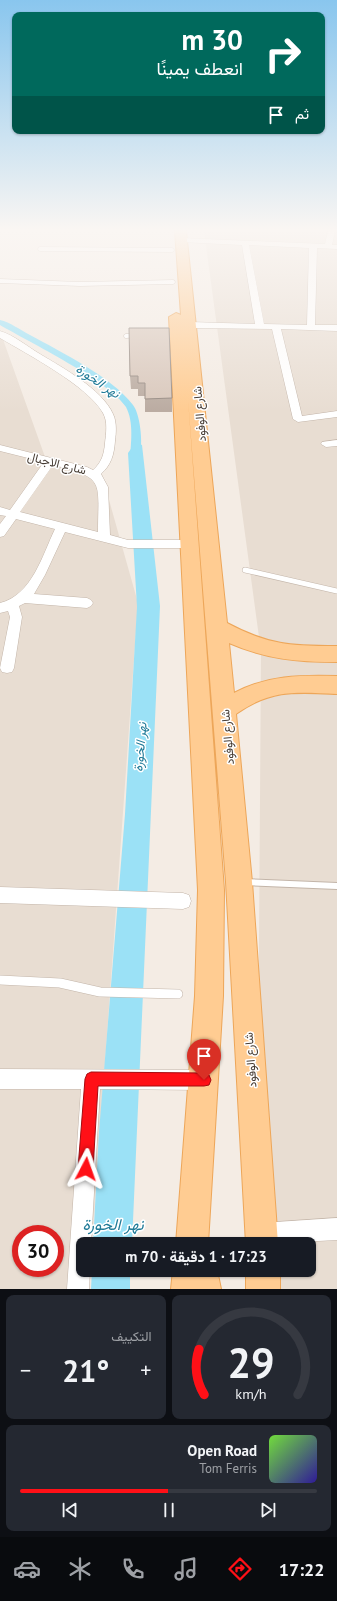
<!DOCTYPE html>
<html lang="ar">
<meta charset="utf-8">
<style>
body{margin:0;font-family:"PT Sans",Vazirmatn,sans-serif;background:#242831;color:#f1f3f6;direction:rtl;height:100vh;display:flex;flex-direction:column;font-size:15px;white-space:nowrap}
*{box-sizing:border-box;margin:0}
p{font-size:13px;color:#9ea1a6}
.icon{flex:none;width:22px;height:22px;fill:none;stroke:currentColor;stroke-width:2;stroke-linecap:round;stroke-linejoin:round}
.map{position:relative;height:1289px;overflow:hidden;direction:ltr}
.sheet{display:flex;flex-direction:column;gap:6px;padding:6px;background:#0d0f14;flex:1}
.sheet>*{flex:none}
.banner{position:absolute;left:12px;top:12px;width:313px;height:122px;border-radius:8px;box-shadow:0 1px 3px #0004;direction:rtl;background:#00695c;color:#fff;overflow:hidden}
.speed{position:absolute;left:12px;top:1225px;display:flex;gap:8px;font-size:20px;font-weight:700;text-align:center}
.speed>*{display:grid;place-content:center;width:52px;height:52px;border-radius:50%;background:#171b24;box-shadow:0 1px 3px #0004;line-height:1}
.speed .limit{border:6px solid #d22;background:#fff;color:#111}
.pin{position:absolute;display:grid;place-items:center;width:34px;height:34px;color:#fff;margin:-41px -17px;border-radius:50% 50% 50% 0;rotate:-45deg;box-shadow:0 0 4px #0007}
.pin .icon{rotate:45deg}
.me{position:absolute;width:44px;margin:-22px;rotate:4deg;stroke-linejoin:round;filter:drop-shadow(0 0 3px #0008)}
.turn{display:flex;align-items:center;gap:14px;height:84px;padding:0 16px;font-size:18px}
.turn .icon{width:52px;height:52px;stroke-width:2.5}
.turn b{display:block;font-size:28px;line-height:34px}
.then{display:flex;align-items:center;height:38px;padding:0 16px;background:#0003;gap:8px;font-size:15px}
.big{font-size:30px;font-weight:700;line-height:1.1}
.sheet .card{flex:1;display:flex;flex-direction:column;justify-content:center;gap:6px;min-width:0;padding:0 14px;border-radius:8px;background:#242831}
.sheet .dial{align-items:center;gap:0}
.dial svg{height:104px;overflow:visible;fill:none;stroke:#363941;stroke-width:7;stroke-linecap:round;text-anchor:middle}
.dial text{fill:#f1f3f6;stroke:none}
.song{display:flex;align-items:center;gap:12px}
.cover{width:48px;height:48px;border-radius:6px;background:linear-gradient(135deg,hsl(100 70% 55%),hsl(250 70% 35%))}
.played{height:4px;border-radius:2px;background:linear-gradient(90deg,#ff1017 50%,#363941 50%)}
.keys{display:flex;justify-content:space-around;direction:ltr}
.heat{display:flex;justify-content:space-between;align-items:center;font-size:22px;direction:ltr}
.sheet .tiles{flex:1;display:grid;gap:6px;grid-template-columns:1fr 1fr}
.card:last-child{grid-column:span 2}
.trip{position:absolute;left:76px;top:1237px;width:240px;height:40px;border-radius:8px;background:#171b24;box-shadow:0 1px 3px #0004;font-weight:700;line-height:40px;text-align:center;direction:rtl}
.menu{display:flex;height:64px;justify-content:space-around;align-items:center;background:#090b0e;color:#9ea1a6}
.menu .icon{width:28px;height:28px}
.menu .on{color:#ff1017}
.menu b{font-size:18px;color:#f1f3f6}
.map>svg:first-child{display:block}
.residential{fill:#e8ddd2;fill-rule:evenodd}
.water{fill:#9be1f6}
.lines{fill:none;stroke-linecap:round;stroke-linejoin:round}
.canal{fill:#9be1f6;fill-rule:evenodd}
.lane-far3-casing{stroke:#c3b5a9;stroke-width:5}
.lane-far2-casing{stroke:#c3b5a9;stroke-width:6}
.lane-far1-casing{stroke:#c3b5a9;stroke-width:8}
.lane-casing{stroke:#c3b5a9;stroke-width:10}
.street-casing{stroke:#c3b5a9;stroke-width:1}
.primary-casing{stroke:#eda659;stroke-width:2}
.lane-far3{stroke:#fff;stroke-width:4}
.lane-far2{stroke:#fff;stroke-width:5}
.lane-far1{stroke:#fff;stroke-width:6}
.lane{stroke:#fff;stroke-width:9}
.street{fill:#fff;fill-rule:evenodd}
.primary{fill:#ffcc92;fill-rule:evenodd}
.wall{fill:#bbaca2}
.building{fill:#d9c8bc;stroke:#988c84}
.route{fill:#ff1017;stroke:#a60a0f}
.labels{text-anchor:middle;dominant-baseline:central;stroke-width:3;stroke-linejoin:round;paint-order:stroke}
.street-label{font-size:12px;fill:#463c34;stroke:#fff}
.water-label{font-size:13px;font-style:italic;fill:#217b98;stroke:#fff}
.near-water-label{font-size:16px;font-style:italic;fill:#217b98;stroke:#fff}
</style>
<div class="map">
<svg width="337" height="1289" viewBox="0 0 337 1289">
<rect width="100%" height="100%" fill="#f4ece4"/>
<path class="residential" d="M 204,231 L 337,231 L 337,1289 L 257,1289 L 257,1270 L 309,1270 L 309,1244 L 257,1244 L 261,652 Z
M 0,331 L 45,457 L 102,475 L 138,603 L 92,1244 L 83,1244 L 83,1270 L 89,1289 L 0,1289 ZM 21,1234 L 55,1234 L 55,1268 L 21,1268 Z"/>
<path class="water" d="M 136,442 L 142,445 L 160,606 L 132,1244 L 93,1244 L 99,1132 L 125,814 L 137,607 L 128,453 Z
M 92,1270 L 130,1270 L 130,1289 L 91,1289 Z"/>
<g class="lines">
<path class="canal" d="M 0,320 C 10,322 20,330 30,335 C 61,352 112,377 133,405 C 141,415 144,450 138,461 L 135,462 L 130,459 C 131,443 134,422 126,407 C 109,381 29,342 0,325 Z"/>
<defs>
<path id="lane-far3" d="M 40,249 L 172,250
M 0,281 L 80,284 L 173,282
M 126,336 L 138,335"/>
<path id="lane-far2" d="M 245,570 L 337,591"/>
<path id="lane-far1" d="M 244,882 L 337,886"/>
<path id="lane" d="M 0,980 L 60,983 L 100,992 L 178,994"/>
<path id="street" d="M 328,231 L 335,231 L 332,245 L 337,245 L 337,249 L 317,248 L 315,325 L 337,325 L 337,331 L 281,329 L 302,416 L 337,411 L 337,417 L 298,422 L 293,419 L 272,329 L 190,328 L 186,325 L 190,322 L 255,324 L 242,245 L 181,242 L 177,240 L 181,238 L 325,244 ZM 249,245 L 309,248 L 307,325 L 264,324 Z
M 0,331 C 14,335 28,347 40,354 C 63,368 102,389 113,414 C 117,422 116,433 115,441 C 114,455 111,465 101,474 L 108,487 L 110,535 L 128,540 L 189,540 L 195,544 L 189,548 L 128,548 L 65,532 L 45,575 L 34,594 L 87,598 L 91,600 L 93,603 L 91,606 L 87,608 L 25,603 L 19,606 L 22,617 L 14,668 L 12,672 L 7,673 L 2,672 L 0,668 L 10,617 L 8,611 L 0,613 L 0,603 C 32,595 42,556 55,529 L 16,519 L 4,536 L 0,537 L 0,524 L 6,516 L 0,515 L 0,507 L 10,510 L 44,462 L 0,451 L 0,445 L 87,467 L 93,470 C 102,462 104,454 105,443 C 106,433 108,422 103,413 C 88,386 27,354 0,338 ZM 53,465 C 106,478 98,481 98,532 L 20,512 Z
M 337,440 L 337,446 L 326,447 L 321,444 L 322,442 Z
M 0,887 L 183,893 L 189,895 L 191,901 L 189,907 L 183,909 L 0,903 Z
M 0,1069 L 204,1070 L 211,1073 L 214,1080 L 211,1087 L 204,1090 L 100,1089 L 91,1244 L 83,1244 L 83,1270 L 90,1270 L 89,1289 L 67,1289 L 81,1089 L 0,1089 Z
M 337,1218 L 337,1240 L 260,1244 L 254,1241 L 250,1234 L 254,1227 L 261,1223 Z"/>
<path id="primary" d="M 175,231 L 186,231 L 227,623 C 268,645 291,646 337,646 L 337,662 C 297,662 266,659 229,643 L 234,693 C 267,675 300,675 337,676 L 337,694 C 296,692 271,689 236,714 L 252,882 L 278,1244 L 246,1244 L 226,882 L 188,399 L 224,890 L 223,996 L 208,1244 L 176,1244 L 195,996 L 198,890 L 169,317 L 176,313 L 181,315 Z
M 173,1270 L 217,1270 L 221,1289 L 171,1289 Z
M 246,1270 L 280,1270 L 280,1289 L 246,1289 Z"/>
</defs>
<use href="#lane-far3" class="lane-far3-casing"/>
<use href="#lane-far2" class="lane-far2-casing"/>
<use href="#lane-far1" class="lane-far1-casing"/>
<use href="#lane" class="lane-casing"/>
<use href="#street" class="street-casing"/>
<use href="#primary" class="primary-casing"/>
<use href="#lane-far3" class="lane-far3"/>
<use href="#lane-far2" class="lane-far2"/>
<use href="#lane-far1" class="lane-far1"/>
<use href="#lane" class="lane"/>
<use href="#street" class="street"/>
<use href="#primary" class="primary"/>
</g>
<path class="wall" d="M 169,328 L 172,398 L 172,412 L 145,412 L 145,396 L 138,396 L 138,389 L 131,389 L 130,376 Z"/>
<path class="building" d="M 129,328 L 169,328 L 172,398 L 145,399 L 145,383 L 138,383 L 138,376 L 130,376 Z"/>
<linearGradient id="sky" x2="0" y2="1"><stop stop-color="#89c6ee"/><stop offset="0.56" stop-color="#faf6f3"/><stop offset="1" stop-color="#faf6f3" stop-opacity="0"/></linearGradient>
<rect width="337" height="411" fill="url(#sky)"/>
<path class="route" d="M 91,1072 L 204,1073 L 209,1075 L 211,1080 L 209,1085 L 204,1086 L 98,1086 L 93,1169 L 91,1174 L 86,1176 L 80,1174 L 78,1169 L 85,1079 L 87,1074 Z"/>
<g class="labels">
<g class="street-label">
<text transform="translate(199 414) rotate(-95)">شارع الوفود</text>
<text transform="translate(57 463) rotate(14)">شارع الاجبال</text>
<text transform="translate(227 737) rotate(-95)">شارع الوفود</text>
<text transform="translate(250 1060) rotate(-94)">شارع الوفود</text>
</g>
<g class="water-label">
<text transform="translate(98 381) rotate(34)">نهر الخورة</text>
<text transform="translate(140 747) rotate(-85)">نهر الخورة</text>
</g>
<g class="near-water-label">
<text x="113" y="1224">نهر الخورة</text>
</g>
</g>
</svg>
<div class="speed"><div class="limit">30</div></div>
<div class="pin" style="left:204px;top:1080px;background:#d93025"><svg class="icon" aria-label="arrive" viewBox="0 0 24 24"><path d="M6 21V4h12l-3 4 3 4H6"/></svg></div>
<svg class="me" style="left:86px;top:1169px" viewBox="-20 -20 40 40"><path d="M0-17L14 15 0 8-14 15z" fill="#ff1017" stroke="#fff" stroke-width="4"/></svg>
<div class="trip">17:23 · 1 دقيقة · 70 m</div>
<div class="banner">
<div class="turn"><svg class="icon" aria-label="right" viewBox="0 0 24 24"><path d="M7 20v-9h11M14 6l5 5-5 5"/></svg><div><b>30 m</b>انعطف يمينًا</div></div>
<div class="then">ثم<svg class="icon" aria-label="arrive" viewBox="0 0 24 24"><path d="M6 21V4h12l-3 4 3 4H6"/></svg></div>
</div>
</div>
<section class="sheet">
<div class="tiles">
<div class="card dial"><svg viewBox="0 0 100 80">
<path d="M14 69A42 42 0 1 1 86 69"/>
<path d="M14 69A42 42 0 0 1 10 34" stroke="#ff1017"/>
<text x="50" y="56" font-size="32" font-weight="700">29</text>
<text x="50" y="72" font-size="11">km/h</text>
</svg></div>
<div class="card"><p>التكييف</p>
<div class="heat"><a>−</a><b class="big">21°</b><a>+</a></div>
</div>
<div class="card">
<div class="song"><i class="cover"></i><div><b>Open Road</b><p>Tom Ferris</p></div></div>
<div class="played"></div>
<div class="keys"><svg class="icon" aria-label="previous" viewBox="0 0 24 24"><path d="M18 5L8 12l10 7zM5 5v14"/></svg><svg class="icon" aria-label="pause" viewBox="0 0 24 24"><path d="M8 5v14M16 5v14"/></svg><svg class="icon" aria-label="next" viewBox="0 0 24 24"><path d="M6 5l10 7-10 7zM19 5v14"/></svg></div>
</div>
</div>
</section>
<nav class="menu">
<b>17:22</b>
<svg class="icon on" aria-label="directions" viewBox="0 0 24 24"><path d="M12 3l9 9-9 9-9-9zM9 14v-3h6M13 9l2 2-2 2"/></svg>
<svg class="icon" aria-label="music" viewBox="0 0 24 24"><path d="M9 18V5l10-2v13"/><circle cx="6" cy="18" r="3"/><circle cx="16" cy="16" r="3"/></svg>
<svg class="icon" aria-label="phone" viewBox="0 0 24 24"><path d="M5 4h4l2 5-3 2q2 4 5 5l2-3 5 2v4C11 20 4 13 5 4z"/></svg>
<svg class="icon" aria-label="climate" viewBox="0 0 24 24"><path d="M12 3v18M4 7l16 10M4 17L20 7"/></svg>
<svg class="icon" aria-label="car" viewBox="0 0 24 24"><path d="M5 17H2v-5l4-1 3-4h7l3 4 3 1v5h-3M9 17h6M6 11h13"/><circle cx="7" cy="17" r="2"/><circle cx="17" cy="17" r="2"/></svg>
</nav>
